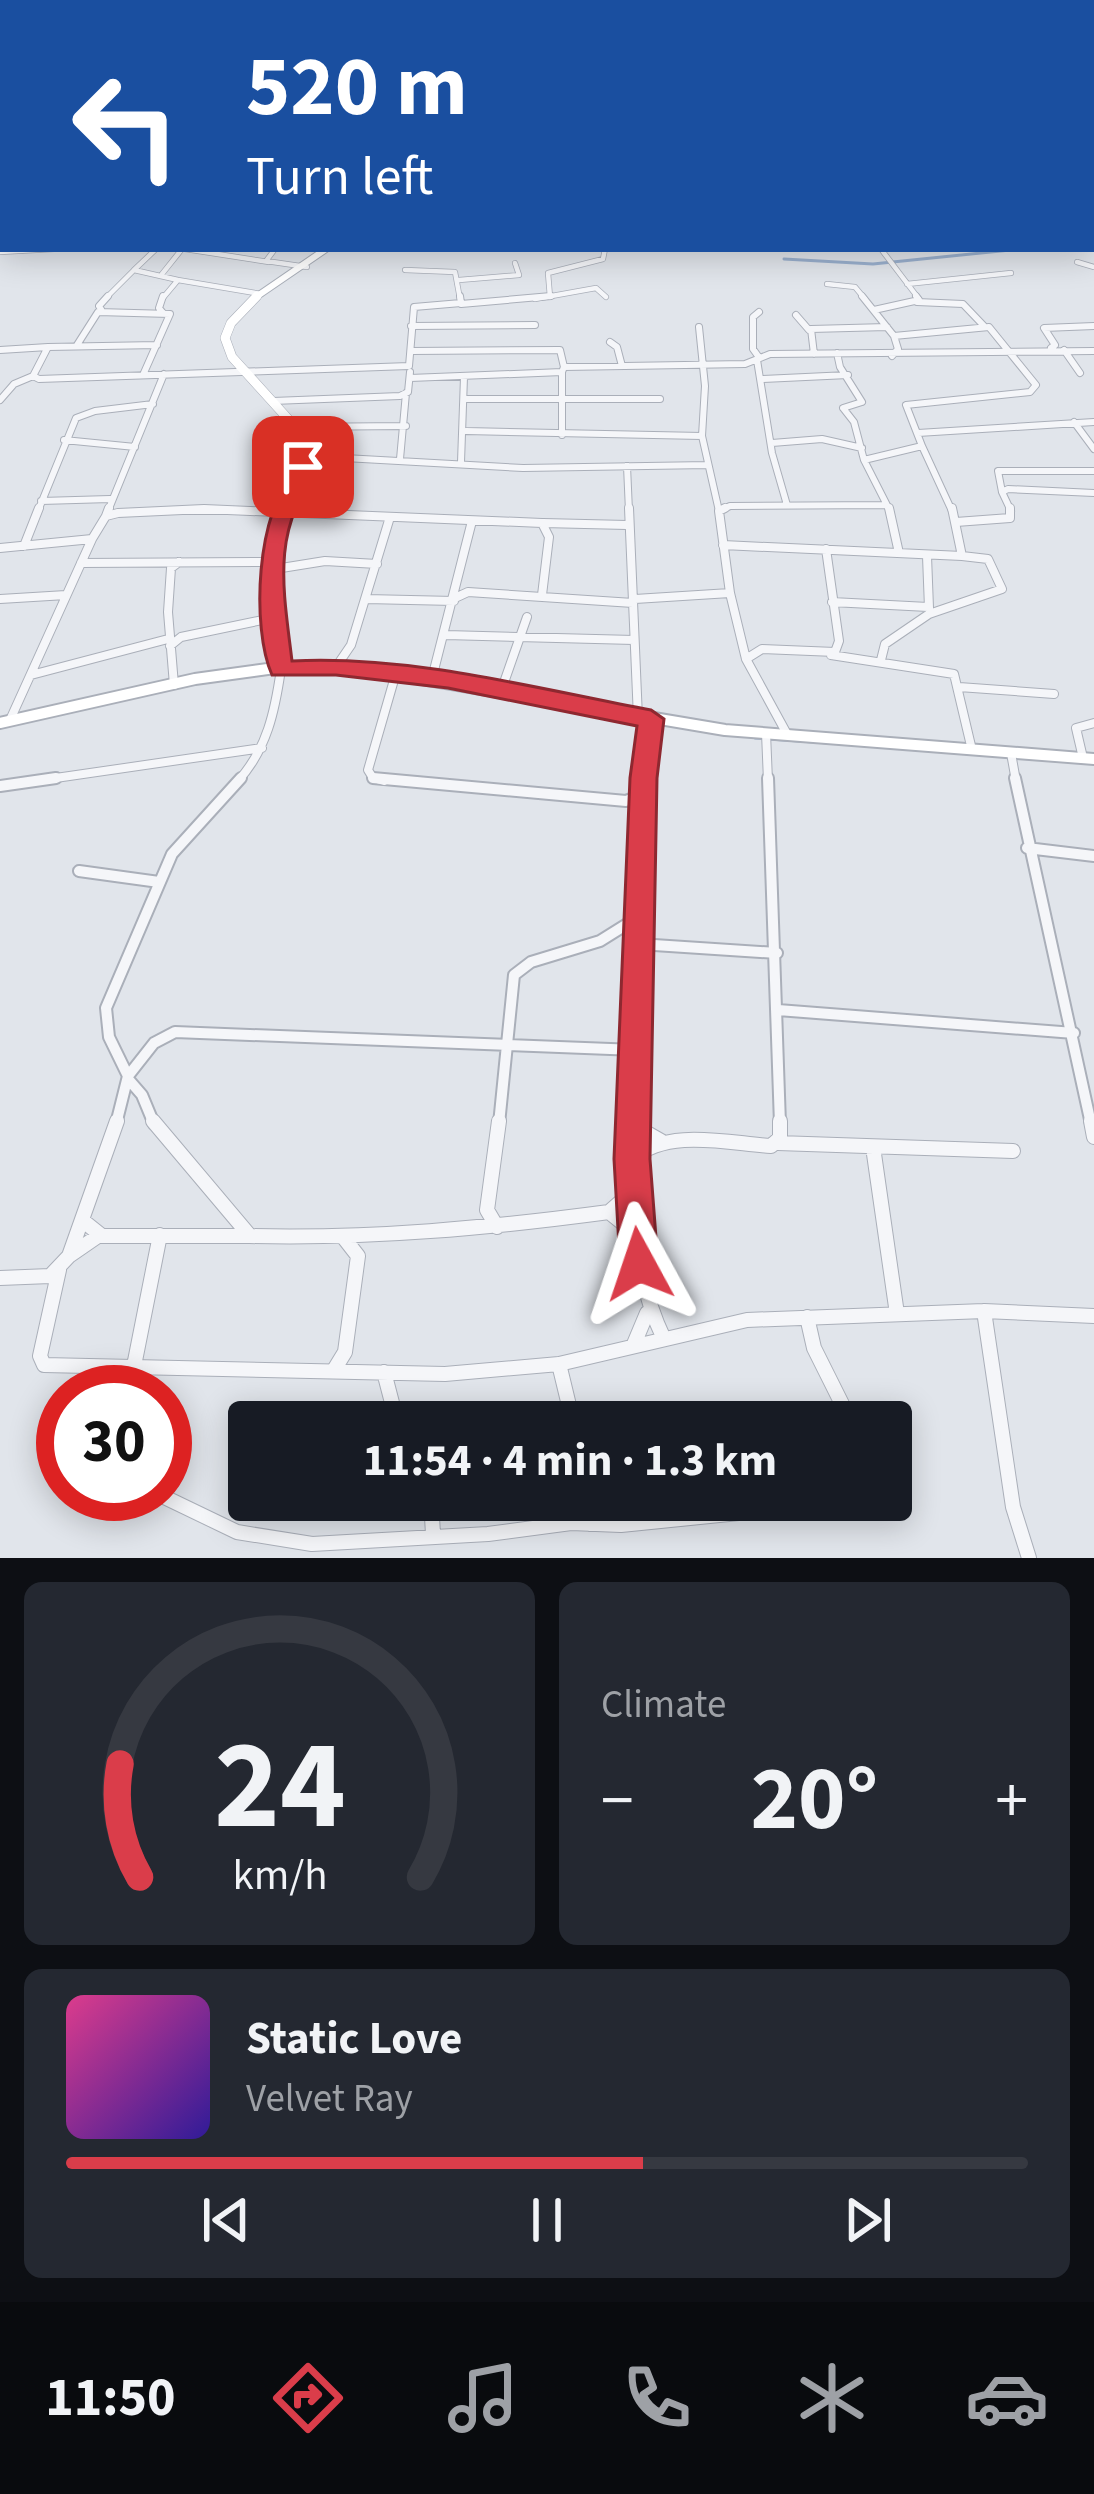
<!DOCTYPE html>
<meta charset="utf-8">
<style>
body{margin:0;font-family:"Source Sans 3",sans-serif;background:#242831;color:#f1f3f6;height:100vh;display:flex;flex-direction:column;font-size:45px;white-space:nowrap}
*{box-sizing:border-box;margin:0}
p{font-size:39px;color:#9ea1a6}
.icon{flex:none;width:66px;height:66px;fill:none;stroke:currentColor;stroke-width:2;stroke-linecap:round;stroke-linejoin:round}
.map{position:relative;height:1558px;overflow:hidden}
.sheet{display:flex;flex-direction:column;gap:24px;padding:24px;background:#0d0f14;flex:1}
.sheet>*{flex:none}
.guide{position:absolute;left:0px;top:0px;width:1095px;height:252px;box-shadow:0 6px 30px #0003;background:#1a4fa0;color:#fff;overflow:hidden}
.speed{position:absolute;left:36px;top:1365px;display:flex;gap:24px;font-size:60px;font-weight:700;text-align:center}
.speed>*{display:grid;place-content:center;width:156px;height:156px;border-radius:50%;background:#171b24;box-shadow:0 6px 30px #0003;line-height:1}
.speed .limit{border:18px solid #d22;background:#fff;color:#111}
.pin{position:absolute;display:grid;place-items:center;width:102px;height:102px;color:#fff;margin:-51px;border-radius:24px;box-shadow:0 6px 18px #0006}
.me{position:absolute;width:132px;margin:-66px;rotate:355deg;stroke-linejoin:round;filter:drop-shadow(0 0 9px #0008)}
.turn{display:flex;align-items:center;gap:42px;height:252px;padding:0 48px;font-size:54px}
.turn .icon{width:156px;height:156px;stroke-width:2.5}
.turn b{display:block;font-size:84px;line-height:102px}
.big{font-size:90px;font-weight:700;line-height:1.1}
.sheet .tile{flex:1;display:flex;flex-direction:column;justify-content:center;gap:18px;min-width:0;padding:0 42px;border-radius:18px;background:#242831}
.sheet .dial{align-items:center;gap:0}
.dial svg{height:312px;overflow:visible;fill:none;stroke:#363941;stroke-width:7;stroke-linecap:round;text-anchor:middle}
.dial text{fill:#f1f3f6;stroke:none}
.song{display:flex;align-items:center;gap:36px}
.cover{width:144px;height:144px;border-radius:18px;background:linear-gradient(135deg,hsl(330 70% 55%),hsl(250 70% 35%))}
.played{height:12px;border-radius:6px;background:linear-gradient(90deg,#da3d4a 60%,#363941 60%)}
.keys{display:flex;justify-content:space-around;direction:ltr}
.heat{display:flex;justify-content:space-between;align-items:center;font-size:66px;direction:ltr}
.sheet .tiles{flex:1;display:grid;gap:24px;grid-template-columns:1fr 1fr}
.tile:last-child{grid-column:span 2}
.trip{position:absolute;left:228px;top:1401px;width:684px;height:120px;border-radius:12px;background:#171b24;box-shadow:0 6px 30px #0003;font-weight:700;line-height:120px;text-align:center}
.menu{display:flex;height:192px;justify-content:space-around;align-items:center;background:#090b0e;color:#9ea1a6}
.menu .icon{width:84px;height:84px}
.menu .current{color:#da3d4a}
.menu b{font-size:54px;color:#f1f3f6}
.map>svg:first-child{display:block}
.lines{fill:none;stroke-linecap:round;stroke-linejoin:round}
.stream{stroke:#9ab0ce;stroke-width:3}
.street-far4-casing{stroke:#aaafb9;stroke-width:6}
.street-far3-casing{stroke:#aaafb9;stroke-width:8}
.street-far2-casing{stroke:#aaafb9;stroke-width:10}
.street-far1-casing{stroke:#aaafb9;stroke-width:14}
.street-casing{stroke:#aaafb9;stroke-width:16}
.secondary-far3-casing{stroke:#aaafb9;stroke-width:6}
.secondary-far2-casing{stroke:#aaafb9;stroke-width:8}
.secondary-far1-casing{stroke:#aaafb9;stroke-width:10}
.secondary-casing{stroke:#aaafb9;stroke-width:14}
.street-far4{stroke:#f5f6f9;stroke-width:4.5}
.street-far3{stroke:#f5f6f9;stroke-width:6}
.street-far2{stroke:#f5f6f9;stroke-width:8}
.street-far1{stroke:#f5f6f9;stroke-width:10}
.street{stroke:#f5f6f9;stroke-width:14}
.secondary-far3{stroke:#fff;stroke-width:4.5}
.secondary-far2{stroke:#fff;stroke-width:6}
.secondary-far1{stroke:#fff;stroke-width:9}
.secondary{stroke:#fff;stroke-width:10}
.route{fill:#da3d4a;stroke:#8e2830;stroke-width:3}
</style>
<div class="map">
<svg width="1094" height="1558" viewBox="0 0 1094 1558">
<rect width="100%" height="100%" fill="#e1e5eb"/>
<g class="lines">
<path class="stream" d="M 784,259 L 873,264 L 1020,249
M 755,738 L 829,743"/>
<defs>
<path id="street-far4" d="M 350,0 L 415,0
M 560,0 L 570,3
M 219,3 L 240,0
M 600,3 L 607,0
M 641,3 L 646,0
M 676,3 L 681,0
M 709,3 L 715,0
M 749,3 L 753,0
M 785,3 L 812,3
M 0,39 L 3,35
M 156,249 L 134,270 L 178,280 L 162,299
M 185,249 L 269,262
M 275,249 L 266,261 L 307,267
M 881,249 L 919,299
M 0,252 L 54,249
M 1077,262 L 1094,267
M 405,270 L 455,272 L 460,299
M 162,274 L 182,249
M 178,280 L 261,294
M 459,280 L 519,275 L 515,263
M 827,284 L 855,287 L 865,299
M 907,284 L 1011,273
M 550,297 L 548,273 L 603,259 L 605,249
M 105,299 L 134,270
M 535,299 L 596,288 L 606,297"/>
<path id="street-far3" d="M 163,296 L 159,308 L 163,313
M 862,296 L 894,336 L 898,349 L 892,356
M 917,302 L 963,304 L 984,326
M 461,304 L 551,296
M 874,310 L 919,300 L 916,296
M 102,311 L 99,306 L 108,296
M 796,315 L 809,330
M 411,326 L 535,325
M 699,327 L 705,386 L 702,436 L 719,511
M 610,342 L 617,347 L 622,366
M 77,345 L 98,312 L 170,314 L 143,375
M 48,347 L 157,345
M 1051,348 L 1055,345 L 1044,328 L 1094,326
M 0,350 L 48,347 L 33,376 L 39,379 L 409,366 L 414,307 L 461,303 L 460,296
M 1064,350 L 1080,373
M 411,351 L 560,350 L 564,367
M 837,353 L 840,367 L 862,402 L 843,408 L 854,422 L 864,460 L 890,511
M 814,354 L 811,329 L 887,327
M 758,356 L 753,349 L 753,317 L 759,312
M 757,360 L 772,453 L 787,505
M 562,372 L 562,435
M 410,378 L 562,372 L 564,367 L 745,364 L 770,354 L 1094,351
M 763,379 L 848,375
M 466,399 L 660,399
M 0,400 L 14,384 L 33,376
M 273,401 L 400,396 L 408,392 L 410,372
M 1074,422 L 1094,449
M 290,427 L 406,426
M 466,431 L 702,436
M 918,433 L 1094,422
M 64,440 L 135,447
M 772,443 L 822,439 L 862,448
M 922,446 L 952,511
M 291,455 L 523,468 L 708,465
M 400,459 L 406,393
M 864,460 L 922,446 L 906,405 L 1030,392 L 1036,385 L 989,327 L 894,336
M 461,462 L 464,377
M 627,466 L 629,511
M 307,473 L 340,457
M 1002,492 L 998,471 L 1094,471
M 41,501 L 110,499
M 38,511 L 76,418 L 95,411 L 153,404
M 108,511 L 164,374
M 153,511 L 261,511
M 719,511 L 730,506 L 886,505
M 1011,511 L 1002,492 L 1008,489 L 1094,493"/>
<path id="street-far2" d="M 629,508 L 638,718
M 725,508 L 719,511 L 730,593 L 746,659 L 787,734
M 889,508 L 899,553
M 106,516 L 109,508
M 956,522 L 1010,518 L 1010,508
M 543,523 L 627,525
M 723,545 L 962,556 L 952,508
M 24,546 L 39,508
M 0,548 L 92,539
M 927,556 L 929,608
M 81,563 L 269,562
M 269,570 L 325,561 L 377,564
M 455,598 L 468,592 L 633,603
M 0,599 L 66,595
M 366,599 L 454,601
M 635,599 L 730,593
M 832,602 L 928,607
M 446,635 L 634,640
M 170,646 L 181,637 L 272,618
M 831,655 L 954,674 L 972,750
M 746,659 L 762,649 L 835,652 L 839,641 L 826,549
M 881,660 L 885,644 L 929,614 L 1002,589 L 988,559 L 962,556
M 336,667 L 351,645 L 390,517
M 31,675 L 168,639
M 432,678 L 472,521
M 174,685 L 168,612 L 171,568 L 179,562
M 959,687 L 1054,694
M 501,691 L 527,617
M 10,720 L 92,539 L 106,516 L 118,513 L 204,509 L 542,523 L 549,537 L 542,595
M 766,733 L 768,781
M 1011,753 L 1016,781
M 1083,758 L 1076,728 L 1094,723
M 35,781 L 262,748
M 238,781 C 267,749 275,711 281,669
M 384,781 L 373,778 L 368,770 L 396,673
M 645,781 L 651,719"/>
<path id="street-far1" d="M 373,778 L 626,801 L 643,794
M 768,778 L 780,1124
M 1015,778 L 1091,1124
M 0,786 L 56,778
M 1027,848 L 1094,856
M 79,871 L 159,882
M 639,944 L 777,953
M 778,1010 L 1074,1033
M 128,1076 L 154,1043 L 175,1032 L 636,1050
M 129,1080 L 142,1095 L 154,1124
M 116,1124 L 128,1076 L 109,1037 L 106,1008 L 172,854 L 241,778
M 499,1124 L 514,975 L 531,962 L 600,941 L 640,916
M 631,1124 L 645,778"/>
<path id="street" d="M 153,1121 L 250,1236 C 371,1239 489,1228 609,1212 L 635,1233
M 631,1121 C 630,1196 631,1270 664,1339
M 1091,1121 L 1094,1137
M 633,1125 L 661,1141
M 778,1143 L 1013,1151
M 873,1147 L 897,1314
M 632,1159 C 668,1128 726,1143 771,1146 L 780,1138 L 780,1121
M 609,1212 L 634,1190
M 82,1220 L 102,1236 L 250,1236
M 497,1227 L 487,1210 L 499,1121
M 69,1256 L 98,1236
M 59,1270 L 40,1356 L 44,1365 L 445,1374 L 559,1364 L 747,1320 L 984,1311 L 1094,1316
M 0,1278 L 50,1276 L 69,1256 L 117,1121
M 984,1311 L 1013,1507 L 1029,1558
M 807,1317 L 814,1348 L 851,1422
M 634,1344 L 647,1313
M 559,1364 L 573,1422
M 134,1366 L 160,1235
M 334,1370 L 345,1352 L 358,1256 L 344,1238
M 384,1372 L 397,1422
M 138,1392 L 139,1368
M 158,1494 L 237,1532 L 312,1544 L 488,1534 L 571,1523 L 621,1525 L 868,1500
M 431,1500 L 433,1534
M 578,1502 L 590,1524"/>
<path id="secondary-far3" d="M 890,3 L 896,0"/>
<path id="secondary-far2" d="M 253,299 L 326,249"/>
<path id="secondary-far1" d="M 257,296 L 231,323 L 225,338 L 232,357 L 289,420 L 291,463 L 308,470 L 293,486 L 285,511"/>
<path id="secondary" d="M 281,669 L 269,562 L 286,508
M 0,723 L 195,679 L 275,668 L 351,667 L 725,730 L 1094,759"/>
</defs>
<use href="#street-far4" class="street-far4-casing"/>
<use href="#street-far3" class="street-far3-casing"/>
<use href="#street-far2" class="street-far2-casing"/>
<use href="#street-far1" class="street-far1-casing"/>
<use href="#street" class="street-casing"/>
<use href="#secondary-far3" class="secondary-far3-casing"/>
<use href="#secondary-far2" class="secondary-far2-casing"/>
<use href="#secondary-far1" class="secondary-far1-casing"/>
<use href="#secondary" class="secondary-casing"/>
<use href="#street-far4" class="street-far4"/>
<use href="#street-far3" class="street-far3"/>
<use href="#street-far2" class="street-far2"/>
<use href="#street-far1" class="street-far1"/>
<use href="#street" class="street"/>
<use href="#secondary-far3" class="secondary-far3"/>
<use href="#secondary-far2" class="secondary-far2"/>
<use href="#secondary-far1" class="secondary-far1"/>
<use href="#secondary" class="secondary"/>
</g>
<path class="route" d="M 303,461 L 318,473 C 270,529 284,593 292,661 C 412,655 533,688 651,710 L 664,719 L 657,778 L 650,1159 L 658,1264 L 652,1277 L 639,1282 L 626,1277 L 620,1264 L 614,1159 L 630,778 L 637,726 L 448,688 L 336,675 L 272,675 C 251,628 256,509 296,472 L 295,463 Z"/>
</svg>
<div class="speed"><div class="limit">30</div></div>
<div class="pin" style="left:303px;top:467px;background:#d93025"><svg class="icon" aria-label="arrive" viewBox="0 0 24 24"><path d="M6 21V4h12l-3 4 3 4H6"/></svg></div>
<svg class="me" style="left:639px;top:1264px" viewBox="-20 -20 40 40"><path d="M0-17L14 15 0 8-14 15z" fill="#da3d4a" stroke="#fff" stroke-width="4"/></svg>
<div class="trip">11:54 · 4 min · 1.3 km</div>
<div class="guide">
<div class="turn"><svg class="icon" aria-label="left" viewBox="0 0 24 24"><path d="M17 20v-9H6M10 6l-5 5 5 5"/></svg><div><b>520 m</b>Turn left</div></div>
</div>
</div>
<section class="sheet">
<div class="tiles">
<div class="tile dial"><svg viewBox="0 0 100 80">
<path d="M14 69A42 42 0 1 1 86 69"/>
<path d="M14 69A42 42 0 0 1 9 40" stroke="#da3d4a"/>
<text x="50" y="56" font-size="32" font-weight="700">24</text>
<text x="50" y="72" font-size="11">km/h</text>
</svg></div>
<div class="tile"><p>Climate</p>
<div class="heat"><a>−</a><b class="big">20°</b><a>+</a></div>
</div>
<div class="tile">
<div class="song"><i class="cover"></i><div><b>Static Love</b><p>Velvet Ray</p></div></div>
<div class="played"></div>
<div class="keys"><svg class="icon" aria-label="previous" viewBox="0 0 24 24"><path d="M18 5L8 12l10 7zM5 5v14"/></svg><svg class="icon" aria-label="pause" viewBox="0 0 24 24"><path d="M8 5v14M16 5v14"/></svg><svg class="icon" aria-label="next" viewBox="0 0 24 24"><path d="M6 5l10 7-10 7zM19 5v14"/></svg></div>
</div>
</div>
</section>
<nav class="menu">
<b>11:50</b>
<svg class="icon current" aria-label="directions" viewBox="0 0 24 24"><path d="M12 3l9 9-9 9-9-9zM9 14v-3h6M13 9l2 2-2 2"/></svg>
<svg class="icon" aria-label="music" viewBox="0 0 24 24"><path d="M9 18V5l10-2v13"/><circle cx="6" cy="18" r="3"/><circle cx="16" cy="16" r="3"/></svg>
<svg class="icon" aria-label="phone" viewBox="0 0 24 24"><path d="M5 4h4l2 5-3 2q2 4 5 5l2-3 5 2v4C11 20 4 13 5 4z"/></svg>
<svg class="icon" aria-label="climate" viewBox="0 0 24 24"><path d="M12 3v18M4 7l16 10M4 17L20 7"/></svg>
<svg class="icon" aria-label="car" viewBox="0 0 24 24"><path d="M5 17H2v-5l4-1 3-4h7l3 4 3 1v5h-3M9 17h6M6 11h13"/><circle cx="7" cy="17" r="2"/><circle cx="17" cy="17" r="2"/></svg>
</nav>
